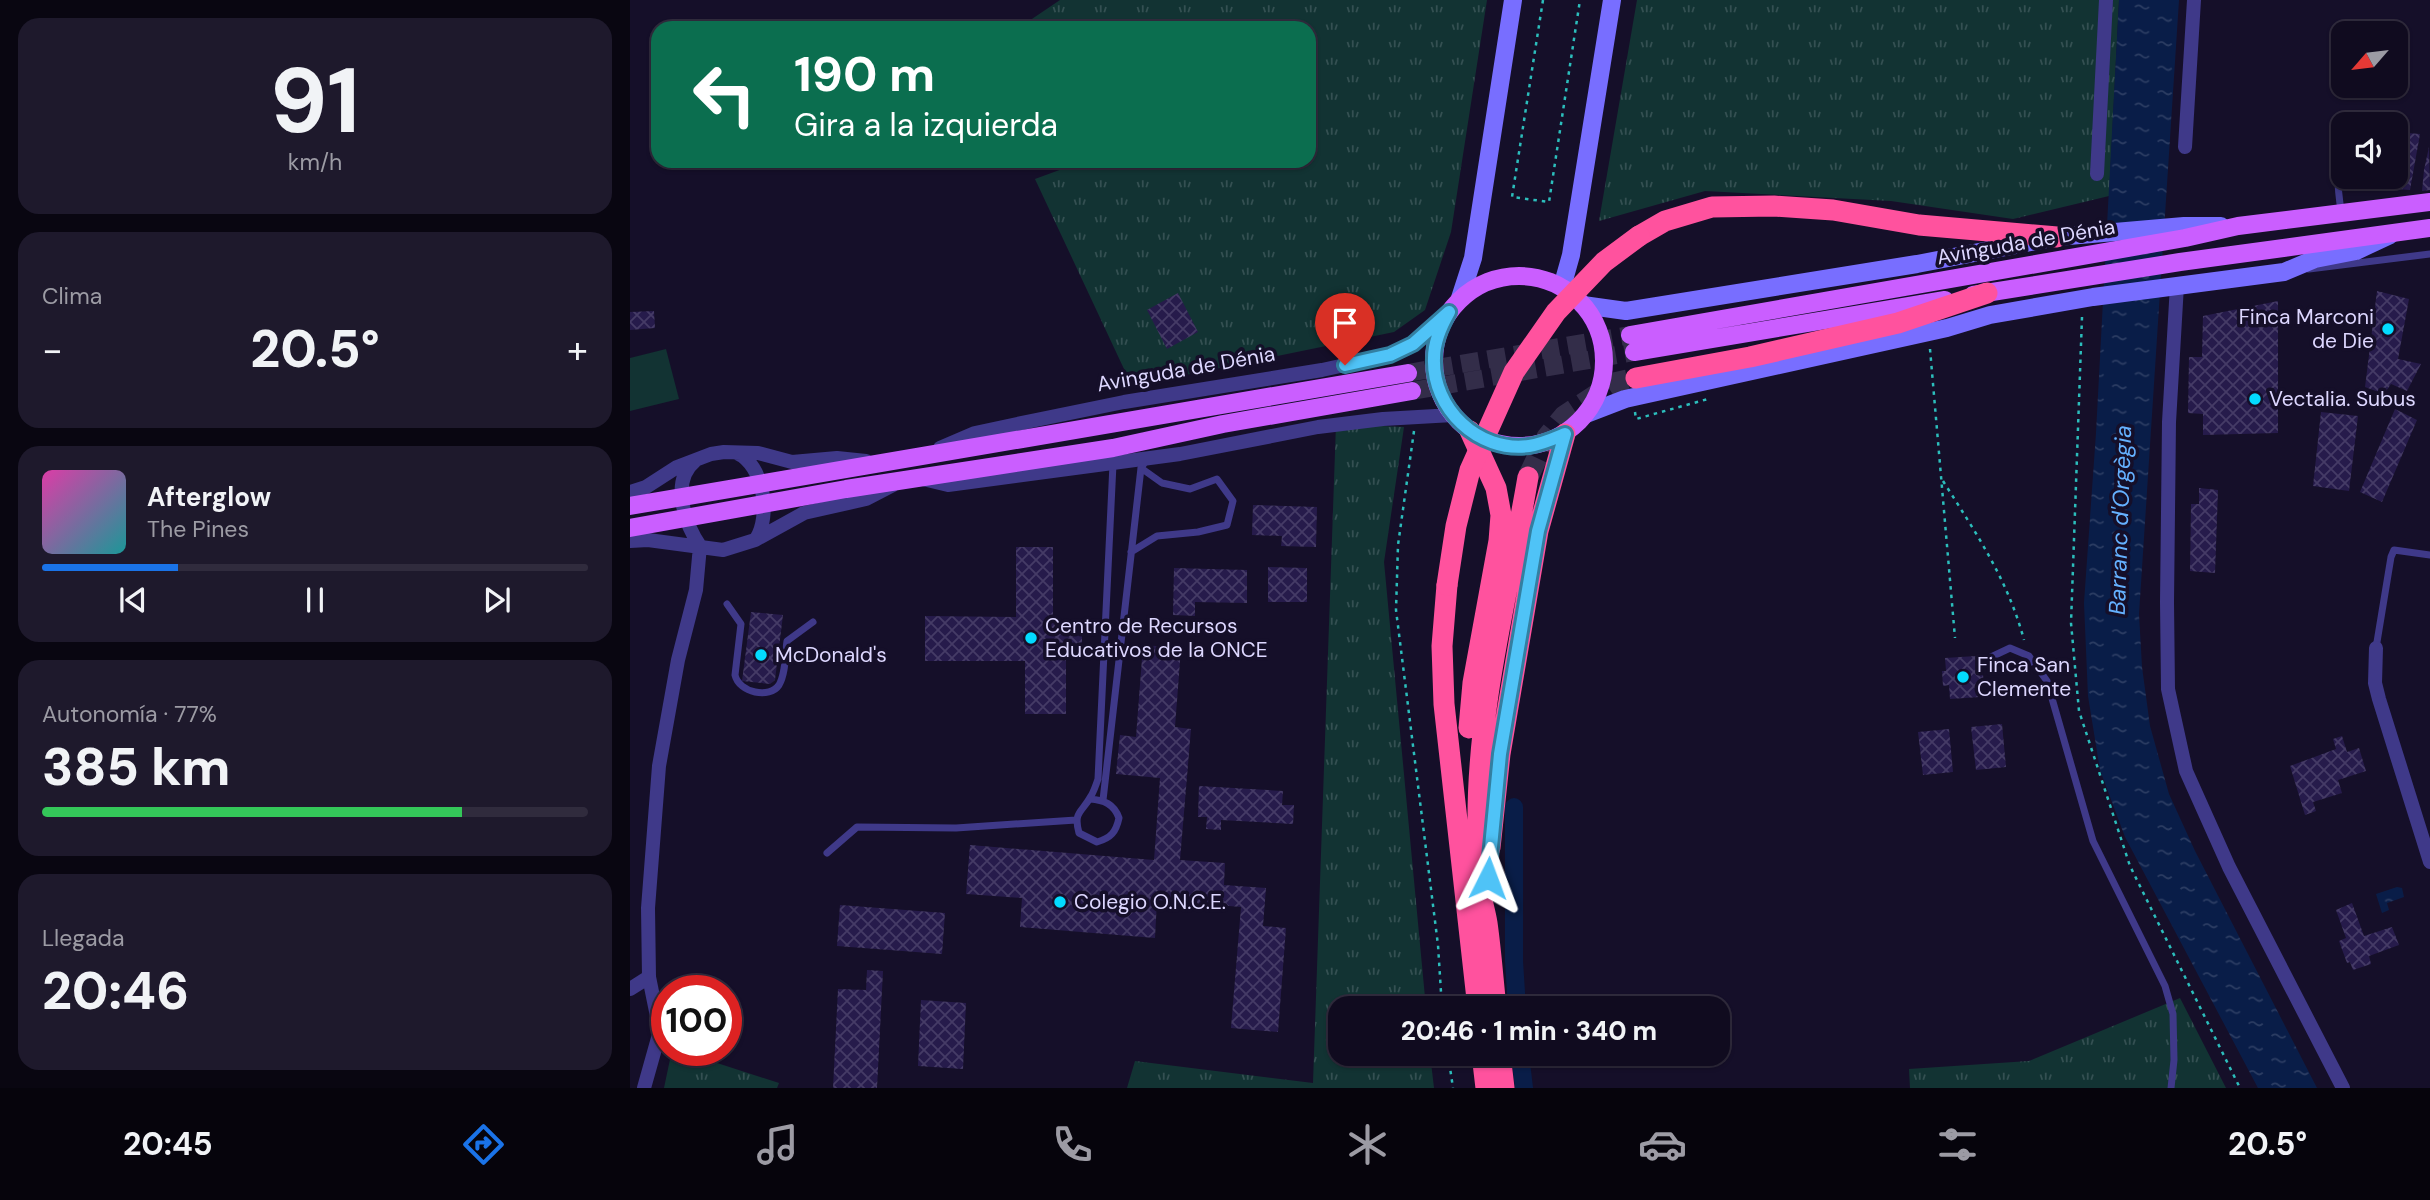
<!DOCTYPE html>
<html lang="es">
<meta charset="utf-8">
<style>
body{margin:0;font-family:"DM Sans",sans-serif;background:#1e192c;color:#f1f3f6;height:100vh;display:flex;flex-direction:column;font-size:26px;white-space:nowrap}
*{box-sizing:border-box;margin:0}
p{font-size:23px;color:#9c9ba4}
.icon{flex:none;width:38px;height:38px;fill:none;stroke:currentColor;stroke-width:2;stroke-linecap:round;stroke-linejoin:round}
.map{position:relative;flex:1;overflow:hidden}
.side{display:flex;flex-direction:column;gap:18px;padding:18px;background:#090611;width:630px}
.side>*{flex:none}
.guide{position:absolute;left:21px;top:21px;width:665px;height:147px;border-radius:21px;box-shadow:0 2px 5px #0004,0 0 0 2px #302b3d;background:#0b6e4f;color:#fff;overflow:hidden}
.needle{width:46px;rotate:242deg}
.tools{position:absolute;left:1701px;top:21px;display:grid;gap:14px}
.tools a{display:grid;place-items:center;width:77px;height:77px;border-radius:14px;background:#100b1f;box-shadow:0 2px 5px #0004,0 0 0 2px #302b3d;font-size:35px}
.speed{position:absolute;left:21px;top:975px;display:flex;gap:14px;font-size:35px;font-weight:700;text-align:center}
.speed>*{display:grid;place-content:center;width:91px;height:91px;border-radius:50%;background:#100b1f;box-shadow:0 2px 5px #0004,0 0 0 2px #302b3d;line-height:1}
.speed .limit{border:10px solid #d22;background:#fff;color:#111}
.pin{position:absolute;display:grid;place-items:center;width:60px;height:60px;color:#fff;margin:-72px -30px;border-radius:50% 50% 50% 0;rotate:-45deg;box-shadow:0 0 7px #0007}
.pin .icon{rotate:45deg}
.me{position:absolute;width:77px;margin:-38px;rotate:3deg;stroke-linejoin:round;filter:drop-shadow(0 0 5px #0008)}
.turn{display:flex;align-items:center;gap:24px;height:147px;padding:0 28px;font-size:32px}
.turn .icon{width:91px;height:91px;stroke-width:2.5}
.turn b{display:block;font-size:49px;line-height:60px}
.big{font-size:52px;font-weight:800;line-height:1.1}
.side .widget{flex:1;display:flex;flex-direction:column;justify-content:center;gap:10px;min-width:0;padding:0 24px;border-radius:21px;background:#1e192c}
.side .dial{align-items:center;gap:0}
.dial b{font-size:91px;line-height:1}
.song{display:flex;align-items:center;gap:21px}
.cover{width:84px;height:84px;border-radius:10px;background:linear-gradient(135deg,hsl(320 70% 55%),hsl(180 70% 35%))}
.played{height:7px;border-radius:4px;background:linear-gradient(90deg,#1a73e8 25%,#302b3d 25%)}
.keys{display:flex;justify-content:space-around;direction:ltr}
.heat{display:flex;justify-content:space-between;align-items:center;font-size:38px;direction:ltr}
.charge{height:10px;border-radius:5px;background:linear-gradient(90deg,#34c759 77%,#302b3d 0)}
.trip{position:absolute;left:698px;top:996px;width:402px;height:70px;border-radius:21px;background:#100b1f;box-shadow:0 2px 5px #0004,0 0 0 2px #302b3d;font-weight:800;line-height:70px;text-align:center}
.menu{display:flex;height:112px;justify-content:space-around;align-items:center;background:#06040c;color:#9c9ba4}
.menu .icon{width:49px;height:49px}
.menu .current{color:#1a73e8}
.menu b{font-size:32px;color:#f1f3f6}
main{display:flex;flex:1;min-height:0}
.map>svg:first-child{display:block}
.grass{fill:url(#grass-tufts)}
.pitch{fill:#123333}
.water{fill:url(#water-ripples)}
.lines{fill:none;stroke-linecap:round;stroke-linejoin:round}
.canal{stroke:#091d48;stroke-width:18}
.building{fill:url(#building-cross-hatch)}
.primary-tunnel{stroke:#332d49;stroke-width:18;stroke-dasharray:18 9;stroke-linecap:butt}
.highway-tunnel{stroke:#332d49;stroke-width:21;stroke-dasharray:21 10;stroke-linecap:butt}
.path{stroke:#2cbebc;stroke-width:2.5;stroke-dasharray:3.5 5;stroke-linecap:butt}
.lane{stroke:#3f3989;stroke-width:7}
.street{stroke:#3f3989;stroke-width:14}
.secondary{stroke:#786eff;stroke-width:18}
.primary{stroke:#ca5eff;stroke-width:18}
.highway{stroke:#ff529e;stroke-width:21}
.highway-bridge{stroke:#ff529e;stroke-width:21}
.route-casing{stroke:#337fa1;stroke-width:18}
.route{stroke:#4fc3f7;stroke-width:12}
.poi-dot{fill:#03dbff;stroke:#150f29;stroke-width:2.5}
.labels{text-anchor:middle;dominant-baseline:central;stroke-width:7;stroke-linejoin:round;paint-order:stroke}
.street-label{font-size:21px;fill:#ddd7ff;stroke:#150f29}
.poi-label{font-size:21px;fill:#ddd7ff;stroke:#150f29;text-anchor:start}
.water-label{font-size:23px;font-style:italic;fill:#65b1ff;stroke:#150f29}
</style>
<main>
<section class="side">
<div class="widget dial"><b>91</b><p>km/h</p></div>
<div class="widget"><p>Clima</p>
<div class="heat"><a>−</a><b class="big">20.5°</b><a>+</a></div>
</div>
<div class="widget">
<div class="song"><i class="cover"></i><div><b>Afterglow</b><p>The Pines</p></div></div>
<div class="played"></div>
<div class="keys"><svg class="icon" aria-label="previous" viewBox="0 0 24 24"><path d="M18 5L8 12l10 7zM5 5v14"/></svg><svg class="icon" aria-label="pause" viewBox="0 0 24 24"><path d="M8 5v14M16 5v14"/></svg><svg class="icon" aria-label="next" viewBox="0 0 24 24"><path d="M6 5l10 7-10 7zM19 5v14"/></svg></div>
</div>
<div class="widget"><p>Autonomía · 77%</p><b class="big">385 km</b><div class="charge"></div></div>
<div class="widget"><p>Llegada</p><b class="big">20:46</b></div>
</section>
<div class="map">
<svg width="1800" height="1088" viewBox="0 0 1800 1088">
<defs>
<pattern id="grass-tufts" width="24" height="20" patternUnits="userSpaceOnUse" patternTransform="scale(1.75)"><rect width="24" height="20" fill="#123333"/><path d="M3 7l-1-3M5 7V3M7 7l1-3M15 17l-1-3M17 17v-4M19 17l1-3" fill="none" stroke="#345052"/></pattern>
<pattern id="water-ripples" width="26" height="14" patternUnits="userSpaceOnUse" patternTransform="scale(1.75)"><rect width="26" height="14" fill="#091d48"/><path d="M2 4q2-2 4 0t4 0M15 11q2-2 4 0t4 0" fill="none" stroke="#2c3d63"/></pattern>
<pattern id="building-cross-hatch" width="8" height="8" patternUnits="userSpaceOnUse" patternTransform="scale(1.75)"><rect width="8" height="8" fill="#261b4b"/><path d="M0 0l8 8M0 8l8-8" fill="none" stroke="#453b66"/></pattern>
</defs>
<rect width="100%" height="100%" fill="#150f29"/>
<path class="grass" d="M 430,0 L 857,0 L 821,232 L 795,310 L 764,332 L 502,386 L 405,179 L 454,161 L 679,161 L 679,28 L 404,28 L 399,21 Z
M 1007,0 L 1489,0 L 1479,196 L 1383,219 L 1261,201 L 1075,191 L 969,221 Z
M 706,424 L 774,427 L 754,562 L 796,1008 L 710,1008 L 710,1054 L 800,1054 L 804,1088 L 497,1088 L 505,1061 L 683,1083 Z
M 1550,998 L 1596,1088 L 1280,1088 L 1279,1069 L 1399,1061 Z
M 42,1050 L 47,1050 L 149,1083 L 147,1088 L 34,1088 Z"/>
<path class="pitch" d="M 36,349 L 49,399 L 0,411 L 0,358 Z"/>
<path class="water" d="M 1489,0 L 1549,0 L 1509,614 L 1512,667 L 1520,726 L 1539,794 L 1565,851 L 1687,1088 L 1628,1088 L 1495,837 L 1470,770 L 1458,696 L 1454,603 L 1466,433 Z
M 1767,887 L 1772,888 L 1774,897 L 1757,903 L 1759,910 L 1752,913 L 1746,894 Z"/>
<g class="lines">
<path class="canal" d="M 884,807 L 884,961 L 887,1008
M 890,1054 L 894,1088"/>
</g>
<path class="building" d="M 1766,132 L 1790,134 L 1780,190 L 1730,186 L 1731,177 L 1766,177 Z
M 1799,147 L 1800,190 L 1792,191 L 1794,170 Z
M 229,161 L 249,161 L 232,168 Z
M 1747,291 L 1779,299 L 1768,359 L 1791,364 L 1777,391 L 1761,384 L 1754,394 L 1735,387 Z
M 548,293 L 568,332 L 537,349 L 517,310 Z
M 1648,301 L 1648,433 L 1573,435 L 1573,414 L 1558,413 L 1559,357 L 1572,357 L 1573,316 Z
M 24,311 L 25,328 L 0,330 L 0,312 Z
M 1765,409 L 1787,420 L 1752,502 L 1730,492 Z
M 1691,412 L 1728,416 L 1719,491 L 1683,486 Z
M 1569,488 L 1588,490 L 1585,573 L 1560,571 L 1561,504 L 1569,504 Z
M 623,505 L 687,507 L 686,547 L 651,546 L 652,536 L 622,535 Z
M 386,547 L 423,547 L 423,621 L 452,621 L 452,651 L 436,651 L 436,714 L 395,714 L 395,661 L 295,661 L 295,616 L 386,617 Z
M 638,567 L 677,568 L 677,602 L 638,602 Z
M 544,568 L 617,570 L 617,603 L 565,602 L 565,616 L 543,615 Z
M 121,612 L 153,615 L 145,680 L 140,684 L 112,681 Z
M 513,645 L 551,648 L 545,727 L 561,729 L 550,860 L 595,863 L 594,885 L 636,888 L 633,926 L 656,928 L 648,1032 L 601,1028 L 611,907 L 527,900 L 525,938 L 390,927 L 392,898 L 336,894 L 340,845 L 524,860 L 530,778 L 486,774 L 490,735 L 506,737 Z
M 1346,656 L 1347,667 L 1352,667 L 1354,683 L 1348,684 L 1350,697 L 1320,699 L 1319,685 L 1313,686 L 1312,671 L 1316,671 L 1315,658 Z
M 1372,724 L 1376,767 L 1346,770 L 1341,727 Z
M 1319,729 L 1323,772 L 1293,775 L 1288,732 Z
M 1712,736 L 1717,752 L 1729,748 L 1736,771 L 1708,780 L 1712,793 L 1683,802 L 1686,811 L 1675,815 L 1660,766 L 1706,749 L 1703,739 Z
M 569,786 L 653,791 L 652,805 L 664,805 L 663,824 L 591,820 L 591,830 L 576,829 L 577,817 L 568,817 Z
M 1722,903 L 1734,936 L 1762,927 L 1769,945 L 1739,956 L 1741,964 L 1723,970 L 1720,962 L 1717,963 L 1709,941 L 1716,938 L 1706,910 Z
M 210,905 L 315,913 L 312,954 L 207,946 Z
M 237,970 L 253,971 L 247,1088 L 203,1088 L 208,989 L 236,990 Z
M 291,1000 L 336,1003 L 333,1069 L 288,1066 Z"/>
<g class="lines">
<path class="primary-tunnel" d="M 778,373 L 1000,335
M 782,391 L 1004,352"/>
<path class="highway-tunnel" d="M 898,477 L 917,437 L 934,416 L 984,383 L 1006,378"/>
<path class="path" d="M 913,0 L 882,197 L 919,202 L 950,0
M 1452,317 L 1441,623 L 1449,711 L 1500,866 L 1610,1088
M 1300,349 L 1325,638
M 1005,412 L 1006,419 L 1078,399
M 784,431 L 768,545 L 766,610 L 808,945 L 812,1008
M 1313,481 C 1346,533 1378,580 1394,640
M 818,1054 L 823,1088"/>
<path class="lane" d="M 1730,124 L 1738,117
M 1711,211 C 1708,190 1705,167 1713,147
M 1679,269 L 1800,254
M 501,552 L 527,536 L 568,532 L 597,525 L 603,501 L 587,479 L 560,489 L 532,483 L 511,468
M 97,604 L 111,624 L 105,675 C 109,693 140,699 149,685 C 156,673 155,654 157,641 L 183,622
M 1746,648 L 1761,557 L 1764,550 L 1800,555
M 1361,657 L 1380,648 L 1399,656 L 1417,681 L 1463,841 L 1535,986 L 1543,1014 L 1544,1060 L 1541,1088
M 460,799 C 474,800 484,804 489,818 C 486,832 481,838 467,842 L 449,833 C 443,811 452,813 461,796 C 464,791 466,785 468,779 L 483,464
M 473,800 L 511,468 L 517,459
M 197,853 L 227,827 L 326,828 L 446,820"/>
<path class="street" d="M 1555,147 L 1564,0
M 1467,174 L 1476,0
M 1547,285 L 1539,422 L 1537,602 L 1538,689 L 1556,771 L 1599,867 L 1713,1088
M 310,448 L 345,433 L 406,420 L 494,402 L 692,370 L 760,355 L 783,344 L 819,312
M 107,453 C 134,465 141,516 126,539
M 65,461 C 40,481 55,524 70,546
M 293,479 L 318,485 L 550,454 L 688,427 L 753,419 L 823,415
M 0,492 L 16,487 L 47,467 L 81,454 L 94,452 L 128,453 L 162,462 L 207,458 L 236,461
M 0,541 L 18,540 L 93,550 L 125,540 L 174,513 L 236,499 L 263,485
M 1746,648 L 1745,683 L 1749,699 L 1800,862
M 0,989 L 19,977
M 14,1088 L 30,1031 L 19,977 L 18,908 L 29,766 L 48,660 L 66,590 L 70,546"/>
<path class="secondary" d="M 932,287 L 941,255 L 982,0
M 830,298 L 843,258 L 883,0
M 953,305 L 996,311 L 1287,264 L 1427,237 L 1554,226 L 1591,226
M 956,414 L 995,399 L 1317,328 L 1360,315 L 1463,297 L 1654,272 L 1685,259 L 1726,251 L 1760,235"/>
<path class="primary" d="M804 361a85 85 0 1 1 170 0a85 85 0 1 1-170 0Z
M 1343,295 L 1550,262 L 1800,228
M 1000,335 L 1555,238 L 1608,226 L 1800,202
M 1004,352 L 1315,300
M 0,506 L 778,373
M 0,528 L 216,489 L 483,448 L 593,424 L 782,391"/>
<path class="highway" d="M 1009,236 L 1035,221 L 1082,207 L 1144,206 L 1203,210 L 1289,225 L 1427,237
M 1006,378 L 1120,357 L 1268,323 L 1357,293
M 817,585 L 812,646 L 814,704 L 848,1008
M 839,728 L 843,683 L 869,541 L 871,515 L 866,488 L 840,431
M 860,848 L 870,754 L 908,531 L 935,434
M 839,879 L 839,926
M 866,1008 C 863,980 861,951 857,923 C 855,910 850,896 849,882 C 848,861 848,839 848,818 C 848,703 879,590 898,477
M 852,1054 L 856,1088
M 870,1054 L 874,1088"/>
<path class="highway-bridge" d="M 817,585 L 826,526 L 840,470 L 884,372 L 926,312 L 974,262 L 1009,236"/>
</g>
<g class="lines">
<defs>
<path id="route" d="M 715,365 L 760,355 L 783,344 L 819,312 C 811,326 804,341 804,358 C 802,408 848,453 899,446 C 912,444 923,439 935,434 L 908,531 L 870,754 L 858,878"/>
</defs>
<use href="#route" class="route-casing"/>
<use href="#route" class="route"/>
</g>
<g class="poi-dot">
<circle cx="1758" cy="329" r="7"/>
<circle cx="1625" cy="399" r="7"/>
<circle cx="401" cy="638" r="7"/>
<circle cx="131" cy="655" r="7"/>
<circle cx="1333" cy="677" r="7"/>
<circle cx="430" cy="902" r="7"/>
</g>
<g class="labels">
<g class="street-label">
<text transform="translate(1396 242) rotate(-10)">Avinguda de Dénia</text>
<text transform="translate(556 369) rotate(-10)">Avinguda de Dénia</text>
</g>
<g class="poi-label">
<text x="1744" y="317" text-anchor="end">Finca Marconi<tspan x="1744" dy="24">de Die</tspan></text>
<text x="1639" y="399">Vectalia. Subus</text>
<text x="415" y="626">Centro de Recursos<tspan x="415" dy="24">Educativos de la ONCE</tspan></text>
<text x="145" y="655">McDonald's</text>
<text x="1347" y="665">Finca San<tspan x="1347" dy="24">Clemente</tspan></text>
<text x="444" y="902">Colegio O.N.C.E.</text>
</g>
<g class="water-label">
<text transform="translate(1490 520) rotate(-88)">Barranc d'Orgègia</text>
</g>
</g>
</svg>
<div class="tools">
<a><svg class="needle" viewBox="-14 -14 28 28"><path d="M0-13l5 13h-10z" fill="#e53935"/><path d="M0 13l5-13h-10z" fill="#9c9ba4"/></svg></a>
<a><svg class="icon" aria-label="sound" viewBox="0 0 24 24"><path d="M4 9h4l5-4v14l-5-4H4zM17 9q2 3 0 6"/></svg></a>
</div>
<div class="speed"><div class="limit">100</div></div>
<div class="pin" style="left:715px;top:365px;background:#d93025"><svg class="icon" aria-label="arrive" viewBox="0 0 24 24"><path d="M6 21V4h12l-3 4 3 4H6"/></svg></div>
<svg class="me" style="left:858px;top:878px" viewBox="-20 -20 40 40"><path d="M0-17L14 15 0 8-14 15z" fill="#4fc3f7" stroke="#fff" stroke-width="4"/></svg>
<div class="trip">20:46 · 1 min · 340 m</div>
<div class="guide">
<div class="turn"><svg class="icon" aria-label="left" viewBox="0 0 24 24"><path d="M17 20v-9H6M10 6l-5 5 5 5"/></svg><div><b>190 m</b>Gira a la izquierda</div></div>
</div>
</div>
</main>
<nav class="menu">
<b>20:45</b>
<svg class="icon current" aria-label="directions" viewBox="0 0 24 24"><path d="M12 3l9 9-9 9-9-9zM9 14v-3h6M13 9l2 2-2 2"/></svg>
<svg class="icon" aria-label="music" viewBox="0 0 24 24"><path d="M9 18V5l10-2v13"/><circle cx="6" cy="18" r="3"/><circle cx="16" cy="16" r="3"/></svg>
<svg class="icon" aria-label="phone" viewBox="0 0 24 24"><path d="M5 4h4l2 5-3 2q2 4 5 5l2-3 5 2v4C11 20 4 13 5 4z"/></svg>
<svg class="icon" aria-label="climate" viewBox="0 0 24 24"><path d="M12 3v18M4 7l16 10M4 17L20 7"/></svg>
<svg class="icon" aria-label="car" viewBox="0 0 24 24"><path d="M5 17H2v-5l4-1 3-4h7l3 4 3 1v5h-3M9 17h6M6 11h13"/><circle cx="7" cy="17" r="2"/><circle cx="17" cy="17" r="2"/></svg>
<svg class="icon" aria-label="filters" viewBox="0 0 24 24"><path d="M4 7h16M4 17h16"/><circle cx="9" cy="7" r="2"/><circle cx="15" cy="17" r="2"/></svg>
<b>20.5°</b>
</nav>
